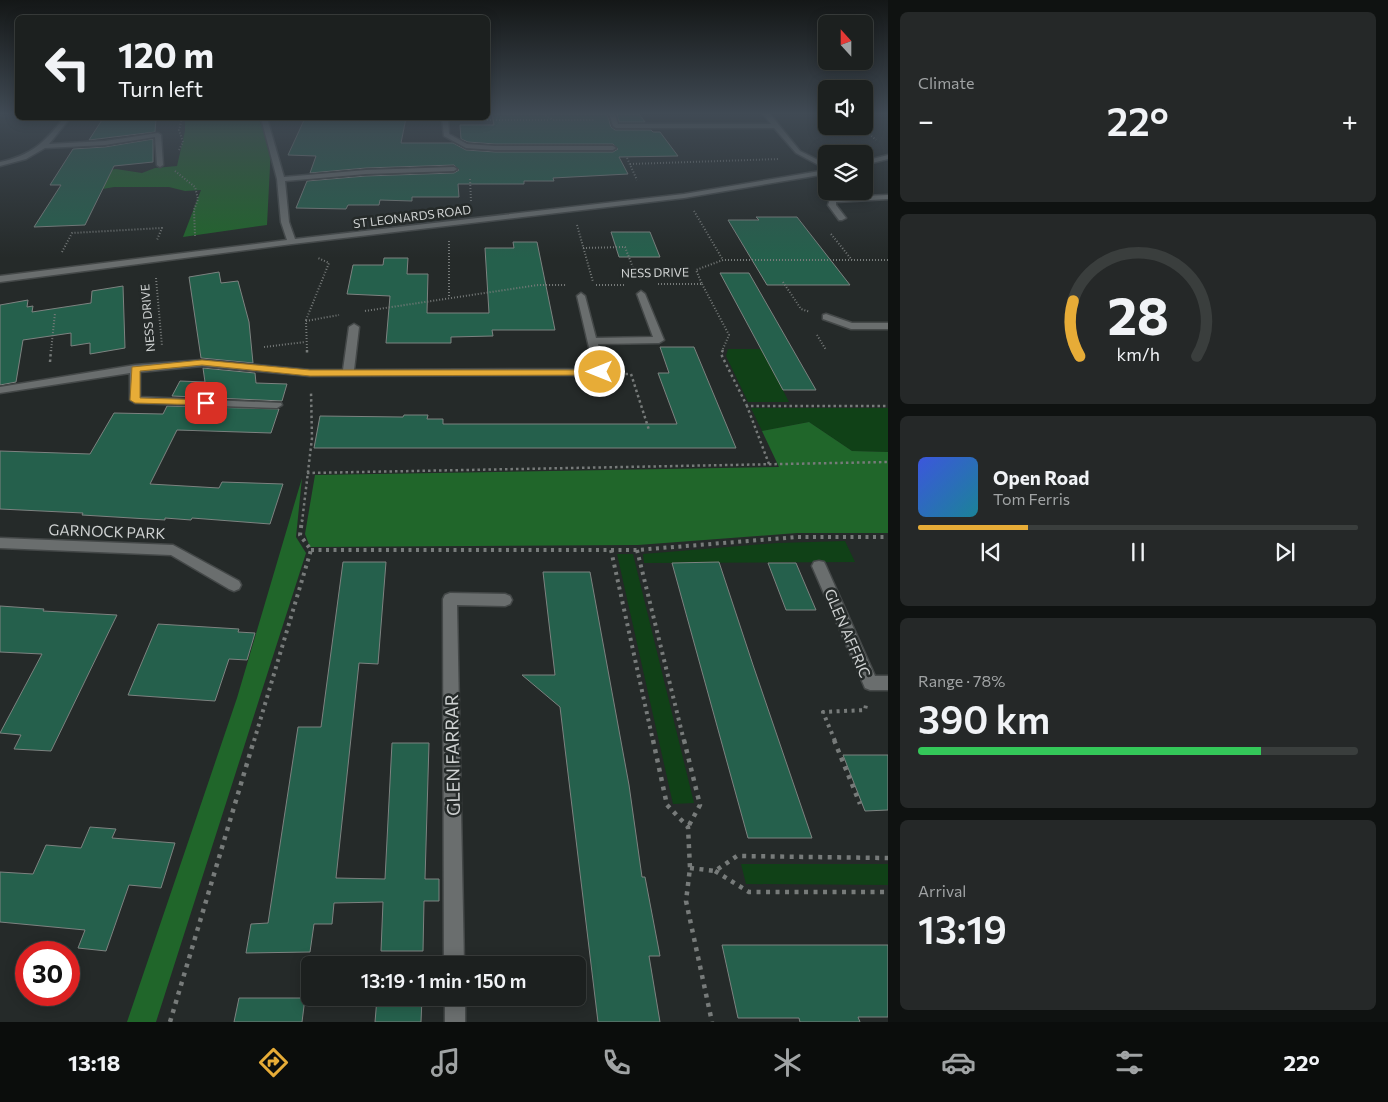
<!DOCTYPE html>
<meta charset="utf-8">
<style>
body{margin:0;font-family:Commissioner,sans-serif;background:#252828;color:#f1f3f6;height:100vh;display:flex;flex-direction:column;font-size:19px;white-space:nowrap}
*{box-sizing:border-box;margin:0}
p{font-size:16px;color:#a0a3a4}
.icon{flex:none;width:28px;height:28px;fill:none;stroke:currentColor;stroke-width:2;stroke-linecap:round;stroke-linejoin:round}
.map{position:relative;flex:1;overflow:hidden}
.sheet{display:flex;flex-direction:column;gap:12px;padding:12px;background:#0f1211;width:500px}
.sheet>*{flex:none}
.top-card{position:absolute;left:15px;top:15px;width:475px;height:105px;border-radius:8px;box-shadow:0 2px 12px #0003,0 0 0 1px #3a3e3d;background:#1c201f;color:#f1f3f6;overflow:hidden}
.needle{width:32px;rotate:339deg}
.controls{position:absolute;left:818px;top:15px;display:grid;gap:10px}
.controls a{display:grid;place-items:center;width:55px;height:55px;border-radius:8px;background:#1c201f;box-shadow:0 2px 12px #0003,0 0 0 1px #3a3e3d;font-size:25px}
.speed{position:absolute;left:15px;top:941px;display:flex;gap:10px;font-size:25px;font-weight:700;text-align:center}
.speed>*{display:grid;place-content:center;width:65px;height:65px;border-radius:50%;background:#1c201f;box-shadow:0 2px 12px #0003,0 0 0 1px #3a3e3d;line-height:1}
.speed .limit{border:8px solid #d22;background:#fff;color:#111}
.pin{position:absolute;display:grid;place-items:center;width:42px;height:42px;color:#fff;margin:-21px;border-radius:10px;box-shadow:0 2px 8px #0006}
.me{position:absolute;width:55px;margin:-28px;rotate:270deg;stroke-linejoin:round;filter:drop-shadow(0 0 4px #0008)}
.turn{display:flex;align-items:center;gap:18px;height:105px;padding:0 20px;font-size:22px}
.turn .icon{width:65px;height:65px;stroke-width:2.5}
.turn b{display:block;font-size:35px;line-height:42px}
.big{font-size:38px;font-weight:600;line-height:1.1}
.sheet .widget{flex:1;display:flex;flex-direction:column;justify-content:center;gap:8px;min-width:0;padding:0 18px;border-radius:8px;background:#252828}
.sheet .dial{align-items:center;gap:0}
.dial svg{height:130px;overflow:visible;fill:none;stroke:#3a3e3d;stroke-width:7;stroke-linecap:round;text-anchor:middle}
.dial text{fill:#f1f3f6;stroke:none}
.song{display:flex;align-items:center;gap:15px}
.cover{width:60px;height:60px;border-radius:8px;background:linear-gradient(135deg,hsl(230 70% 55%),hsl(190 70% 35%))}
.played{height:5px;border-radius:2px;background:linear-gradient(90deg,#e7ac37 25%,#3a3e3d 25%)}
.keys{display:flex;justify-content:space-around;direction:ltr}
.heat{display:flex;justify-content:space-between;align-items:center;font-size:28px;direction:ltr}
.charge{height:8px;border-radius:4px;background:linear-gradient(90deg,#34c759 78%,#3a3e3d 0)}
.trip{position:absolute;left:301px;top:956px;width:285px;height:50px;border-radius:8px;background:#1c201f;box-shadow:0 2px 12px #0003,0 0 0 1px #3a3e3d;font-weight:600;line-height:50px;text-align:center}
.tabs{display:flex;height:80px;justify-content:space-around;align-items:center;background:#0b0d0c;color:#a0a3a4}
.tabs .icon{width:35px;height:35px}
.tabs .on{color:#e7ac37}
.tabs b{font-size:22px;color:#f1f3f6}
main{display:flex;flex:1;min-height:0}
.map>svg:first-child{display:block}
.green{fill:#104117}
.forest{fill:#20662a}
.building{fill:#25604c;stroke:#7d8280}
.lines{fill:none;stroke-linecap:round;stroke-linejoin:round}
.minor-casing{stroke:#444848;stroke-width:3}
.path-far3{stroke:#777b7a;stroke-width:2;stroke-dasharray:1 2;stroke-linecap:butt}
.path-far2{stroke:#777b7a;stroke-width:2.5;stroke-dasharray:2.5 3;stroke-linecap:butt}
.path-far1{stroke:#777b7a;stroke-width:4;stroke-dasharray:3 4.5;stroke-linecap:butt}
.path{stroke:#777b7a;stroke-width:4.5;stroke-dasharray:4 5.5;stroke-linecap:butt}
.minor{fill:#6a6e6e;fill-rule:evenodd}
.route{fill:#e7ac37;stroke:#967024}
.labels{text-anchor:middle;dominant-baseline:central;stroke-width:5;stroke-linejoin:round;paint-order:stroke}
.far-street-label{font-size:12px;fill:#cfd2d2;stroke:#252a29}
.street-label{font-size:15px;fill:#cfd2d2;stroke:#252a29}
.near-street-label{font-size:18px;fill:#cfd2d2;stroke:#252a29}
</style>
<main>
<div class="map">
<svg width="888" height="1022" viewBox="0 0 888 1022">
<rect width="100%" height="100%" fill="#252a29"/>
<path class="green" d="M 728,349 L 762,349 L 789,402 L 748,402 L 726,356 Z
M 751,408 L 888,408 L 888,452 L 852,451 L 809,422 L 762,431 Z
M 845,541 L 855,562 L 644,563 L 643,554 L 777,543 Z
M 617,554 L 633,554 L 694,803 L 673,804 Z
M 741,864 L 888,864 L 888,885 L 746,884 Z"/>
<path class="forest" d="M 185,118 L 258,118 L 271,146 L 267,225 L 183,237 L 201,190 L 185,191 L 169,187 L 114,187 L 91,191 L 95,172 L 116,169 L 142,173 L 155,168 L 177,166 L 185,131 Z
M 809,422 L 852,451 L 888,452 L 888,533 L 797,533 L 638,545 L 310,547 L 305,534 L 315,475 L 779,467 L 762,431 Z
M 302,478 L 296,537 L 306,553 L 156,1022 L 127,1022 L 237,698 Z"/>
<path class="building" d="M 492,114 L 607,114 L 611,127 L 615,130 L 651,130 L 653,132 L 660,132 L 678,156 L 619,157 L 628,174 L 553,178 L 554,181 L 524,181 L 524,184 L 458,184 L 459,197 L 412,197 L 412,201 L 380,200 L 379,205 L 348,205 L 346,209 L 296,208 L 307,181 L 366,176 L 454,173 L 459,170 L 454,165 L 366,168 L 310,173 L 316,156 L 288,155 L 305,118 L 406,118 L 401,143 L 453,143 L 466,150 L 495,152 L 613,152 L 618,149 L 613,144 L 495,144 L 468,142 L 461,139 L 460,125 L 494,125 Z
M 617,114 L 639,114 L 645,122 L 619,122 Z
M 156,118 L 155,132 L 89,140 L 102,120 Z
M 153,139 L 153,162 L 114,166 L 85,225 L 34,227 L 61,185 L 50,185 L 73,149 L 105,147 Z
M 756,217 L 797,217 L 850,285 L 767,285 L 728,220 L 759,220 Z
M 611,232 L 650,232 L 660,257 L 619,257 Z
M 513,242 L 537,242 L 555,330 L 492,330 L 493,336 L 451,337 L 451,343 L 386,343 L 390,296 L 347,294 L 353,265 L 383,265 L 384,258 L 408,258 L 407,274 L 428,274 L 427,313 L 489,313 L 485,248 L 514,248 Z
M 219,272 L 221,283 L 238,281 L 249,322 L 253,363 L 201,358 L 189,277 Z
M 720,273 L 749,273 L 816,390 L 783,390 Z
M 123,286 L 125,348 L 90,354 L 90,343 L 71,346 L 71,333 L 23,340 L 16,382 L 0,385 L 0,305 L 28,300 L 27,307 L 33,306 L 32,312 L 91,303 L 92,291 Z
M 660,347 L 694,347 L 736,448 L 314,448 L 320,416 L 403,417 L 404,415 L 428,415 L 427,419 L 443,419 L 443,424 L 677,424 L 658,373 L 669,373 Z
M 203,368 L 255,373 L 256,383 L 287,384 L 282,401 L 172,396 L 180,381 L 205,382 Z
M 167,406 L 279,409 L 271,433 L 177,430 L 150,484 L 219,488 L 222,482 L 283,484 L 270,524 L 192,518 L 191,520 L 165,518 L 165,520 L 82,515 L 83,513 L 0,509 L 0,451 L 90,454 L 114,413 L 163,414 Z
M 343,562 L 386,562 L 378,664 L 359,663 L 336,878 L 385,879 L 392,743 L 429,743 L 425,879 L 439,879 L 439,901 L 424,901 L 423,951 L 381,951 L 383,902 L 334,903 L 332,924 L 314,924 L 310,952 L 246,953 L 251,924 L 268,923 L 298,727 L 321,727 Z
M 719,562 L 753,665 L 812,838 L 748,838 L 672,563 Z
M 768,563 L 796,563 L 816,610 L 786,610 Z
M 543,572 L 590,572 L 629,785 L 642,877 L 645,877 L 660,956 L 649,956 L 660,1022 L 598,1022 L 560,707 L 522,675 L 555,675 Z
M 0,606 L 44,609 L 43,611 L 117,615 L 51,751 L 14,749 L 21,735 L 0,733 L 42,654 L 0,652 Z
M 158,624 L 239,629 L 238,632 L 255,633 L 247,660 L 229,659 L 215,701 L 128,695 Z
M 843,755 L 888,755 L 888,810 L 865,811 Z
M 90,827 L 116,829 L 112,838 L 175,843 L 161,888 L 129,885 L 106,951 L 78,948 L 85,930 L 0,922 L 0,872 L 33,874 L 46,845 L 81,848 Z
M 722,945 L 888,945 L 888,1017 L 858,1017 L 860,1022 L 800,1022 L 799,1018 L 738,1018 Z
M 239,998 L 305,998 L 302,1022 L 234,1022 Z
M 377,998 L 422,998 L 421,1022 L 375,1022 Z"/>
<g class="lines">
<defs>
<path id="minor" d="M 609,114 L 615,114 L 618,124 L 771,124 L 763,114 L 770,114 L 800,151 L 826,164 L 826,169 L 796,153 L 774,128 L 616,128 L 613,126 Z
M 64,118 L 70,118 L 49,144 L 105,141 L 158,133 L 161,135 L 163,165 L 160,167 L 157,165 L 155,137 L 105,145 L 45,148 L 26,159 L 0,166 L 0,162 C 32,155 44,143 64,118 Z
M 261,118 L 267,118 L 284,177 L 366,170 L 454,167 L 457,169 L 454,171 L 366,174 L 285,181 L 289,222 L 295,239 L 684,194 L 826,170 L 826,174 L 684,198 L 292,244 L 0,282 L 0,276 L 287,240 L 281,222 L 277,179 Z
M 442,118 L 448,118 L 449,134 L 467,144 L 495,146 L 613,146 L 616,148 L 613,150 L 495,150 L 466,148 L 444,136 Z
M 888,155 L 888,159 L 864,165 L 864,161 Z
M 888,195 L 888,199 L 836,202 L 836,205 L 846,218 L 842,220 L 839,220 L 828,205 L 830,199 L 838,197 Z
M 641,291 L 645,294 L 664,340 L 659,343 L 598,344 L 605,372 L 600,375 L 310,376 L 202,366 L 140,372 L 140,397 L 281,403 L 282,405 L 277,408 L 135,403 L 130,400 L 130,373 L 0,393 L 0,387 L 135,365 L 202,360 L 310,370 L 343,370 L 349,327 L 354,324 L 359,327 L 354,370 L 594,369 L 577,296 L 581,293 L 585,296 L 596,338 L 653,337 L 637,294 Z
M 826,314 L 852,323 L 888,323 L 888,329 L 851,329 L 823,319 L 823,315 Z
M 0,538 L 173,545 L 239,581 L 241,585 L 239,589 L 234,591 L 229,589 L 171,555 L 0,548 Z
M 819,561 L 824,562 L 826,566 L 875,676 L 888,676 L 888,690 L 870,690 L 865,688 L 812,566 L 814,562 Z
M 450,593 L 505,594 L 510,596 L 512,600 L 510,604 L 505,606 L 457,605 L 464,965 L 444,965 L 443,599 L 445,595 Z
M 445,998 L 465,998 L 465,1022 L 445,1022 Z"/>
</defs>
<use href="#minor" class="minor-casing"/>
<path class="path-far3" d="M 543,114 L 553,120 L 595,120
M 463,120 L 549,120
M 860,126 L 876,140
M 179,150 L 183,142 L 179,130 L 182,118
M 627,158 L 637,180
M 630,164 L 779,159
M 175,171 L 195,187 L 198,199 L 194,210 L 195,236
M 470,179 L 471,201
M 694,211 L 723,260
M 577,225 L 593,282
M 831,234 L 852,260
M 449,241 L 449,297
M 583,248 L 625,247 L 637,278
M 62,252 L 72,233 L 162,228 L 157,240
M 156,278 L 162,346
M 783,282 L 801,309 L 810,312
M 658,284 L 702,284 L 696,270 L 723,260 L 888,260
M 702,284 L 729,335 L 722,351
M 596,285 L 624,285
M 365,311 L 538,285 L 567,285
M 306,320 L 329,263 L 318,258
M 817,335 L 826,350
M 264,347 L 305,342
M 51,351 L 55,313
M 307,351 L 306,321 L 339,315"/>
<path class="path-far2" d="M 307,350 L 307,354
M 723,350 L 721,354 L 747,406
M 50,362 L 51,350
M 620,374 L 631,374 L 649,430
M 769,464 L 747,406 L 888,406
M 307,473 L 888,462
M 302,522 L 312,438 L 311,392"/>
<path class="path-far1" d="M 311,550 L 637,550 L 797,537 L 888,537
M 611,550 L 653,741
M 637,550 L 684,741
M 254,741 L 311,550 L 300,535 L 302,520
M 835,741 L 823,712 L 865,710 L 866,705"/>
<path class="path" d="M 653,740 L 667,805 L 688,827 L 690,868 L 686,901 L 712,1022
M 684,740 L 700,805 L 688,827
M 834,740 L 860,804
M 690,868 L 715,871 L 737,856 L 888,858
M 715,871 L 749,892 L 888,892
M 170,1022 L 254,740"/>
<use href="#minor" class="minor"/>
</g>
<linearGradient id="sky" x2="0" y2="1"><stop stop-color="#141717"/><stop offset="0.44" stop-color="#404a54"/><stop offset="1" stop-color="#404a54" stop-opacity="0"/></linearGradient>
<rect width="888" height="258" fill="url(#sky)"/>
<path class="route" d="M 202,360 L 310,370 L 600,370 L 604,372 L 600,375 L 310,376 L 202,365 L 140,371 L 140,398 L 206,400 L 211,403 L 209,405 L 135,403 L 130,400 L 132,367 Z"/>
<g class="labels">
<g class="far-street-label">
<text transform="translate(412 216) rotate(-7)">ST LEONARDS ROAD</text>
<text transform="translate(655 272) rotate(-1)">NESS DRIVE</text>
<text transform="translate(147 318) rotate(-95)">NESS DRIVE</text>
</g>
<g class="street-label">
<text transform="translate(107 531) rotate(2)">GARNOCK PARK</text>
<text transform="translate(848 633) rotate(67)">GLEN AFFRIC</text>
</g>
<g class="near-street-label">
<text transform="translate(452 755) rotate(-91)">GLEN FARRAR</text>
</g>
</g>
</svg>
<div class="controls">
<a><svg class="needle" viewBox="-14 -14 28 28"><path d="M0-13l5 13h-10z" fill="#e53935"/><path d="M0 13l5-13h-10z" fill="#a0a3a4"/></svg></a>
<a><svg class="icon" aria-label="sound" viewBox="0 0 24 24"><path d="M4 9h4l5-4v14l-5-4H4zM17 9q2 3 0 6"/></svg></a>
<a><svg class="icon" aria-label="layers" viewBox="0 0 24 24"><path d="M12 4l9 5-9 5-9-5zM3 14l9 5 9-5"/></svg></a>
</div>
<div class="speed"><div class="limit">30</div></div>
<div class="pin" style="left:206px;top:403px;background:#d93025"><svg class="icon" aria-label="arrive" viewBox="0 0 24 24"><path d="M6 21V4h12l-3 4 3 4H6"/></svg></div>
<svg class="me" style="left:600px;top:372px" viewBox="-20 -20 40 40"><circle r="17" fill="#e7ac37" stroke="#fff" stroke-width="3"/><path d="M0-11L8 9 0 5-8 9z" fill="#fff"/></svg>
<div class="trip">13:19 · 1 min · 150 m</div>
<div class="top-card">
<div class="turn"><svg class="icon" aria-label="left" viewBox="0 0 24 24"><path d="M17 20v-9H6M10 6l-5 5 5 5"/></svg><div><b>120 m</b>Turn left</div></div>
</div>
</div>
<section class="sheet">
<div class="widget"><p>Climate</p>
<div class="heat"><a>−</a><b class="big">22°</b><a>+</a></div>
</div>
<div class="widget dial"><svg viewBox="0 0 100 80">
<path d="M14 69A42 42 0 1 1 86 69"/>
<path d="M14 69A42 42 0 0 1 10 35" stroke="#e7ac37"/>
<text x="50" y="56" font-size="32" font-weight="700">28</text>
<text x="50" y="72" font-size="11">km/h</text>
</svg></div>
<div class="widget">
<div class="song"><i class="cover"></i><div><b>Open Road</b><p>Tom Ferris</p></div></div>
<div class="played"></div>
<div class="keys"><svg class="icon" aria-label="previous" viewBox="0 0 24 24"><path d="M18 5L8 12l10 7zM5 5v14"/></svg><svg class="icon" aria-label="pause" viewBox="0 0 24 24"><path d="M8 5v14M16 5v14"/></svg><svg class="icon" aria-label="next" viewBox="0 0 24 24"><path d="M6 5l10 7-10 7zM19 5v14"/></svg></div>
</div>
<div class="widget"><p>Range · 78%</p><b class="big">390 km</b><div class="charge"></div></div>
<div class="widget"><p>Arrival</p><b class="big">13:19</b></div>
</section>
</main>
<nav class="tabs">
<b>13:18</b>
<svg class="icon on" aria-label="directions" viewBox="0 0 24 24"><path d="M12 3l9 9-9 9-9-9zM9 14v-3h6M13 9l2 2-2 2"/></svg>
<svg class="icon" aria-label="music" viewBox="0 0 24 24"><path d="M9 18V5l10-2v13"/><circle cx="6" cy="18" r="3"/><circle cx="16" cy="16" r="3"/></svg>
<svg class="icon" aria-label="phone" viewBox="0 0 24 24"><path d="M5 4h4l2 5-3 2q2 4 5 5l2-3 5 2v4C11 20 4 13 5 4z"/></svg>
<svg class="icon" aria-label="climate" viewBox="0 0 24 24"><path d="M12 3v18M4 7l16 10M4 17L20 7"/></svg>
<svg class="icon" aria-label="car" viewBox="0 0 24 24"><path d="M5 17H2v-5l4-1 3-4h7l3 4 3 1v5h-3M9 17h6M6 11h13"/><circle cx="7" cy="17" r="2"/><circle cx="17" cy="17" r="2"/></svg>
<svg class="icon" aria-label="filters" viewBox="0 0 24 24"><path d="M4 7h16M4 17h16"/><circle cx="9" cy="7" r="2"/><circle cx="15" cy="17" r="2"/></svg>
<b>22°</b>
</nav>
